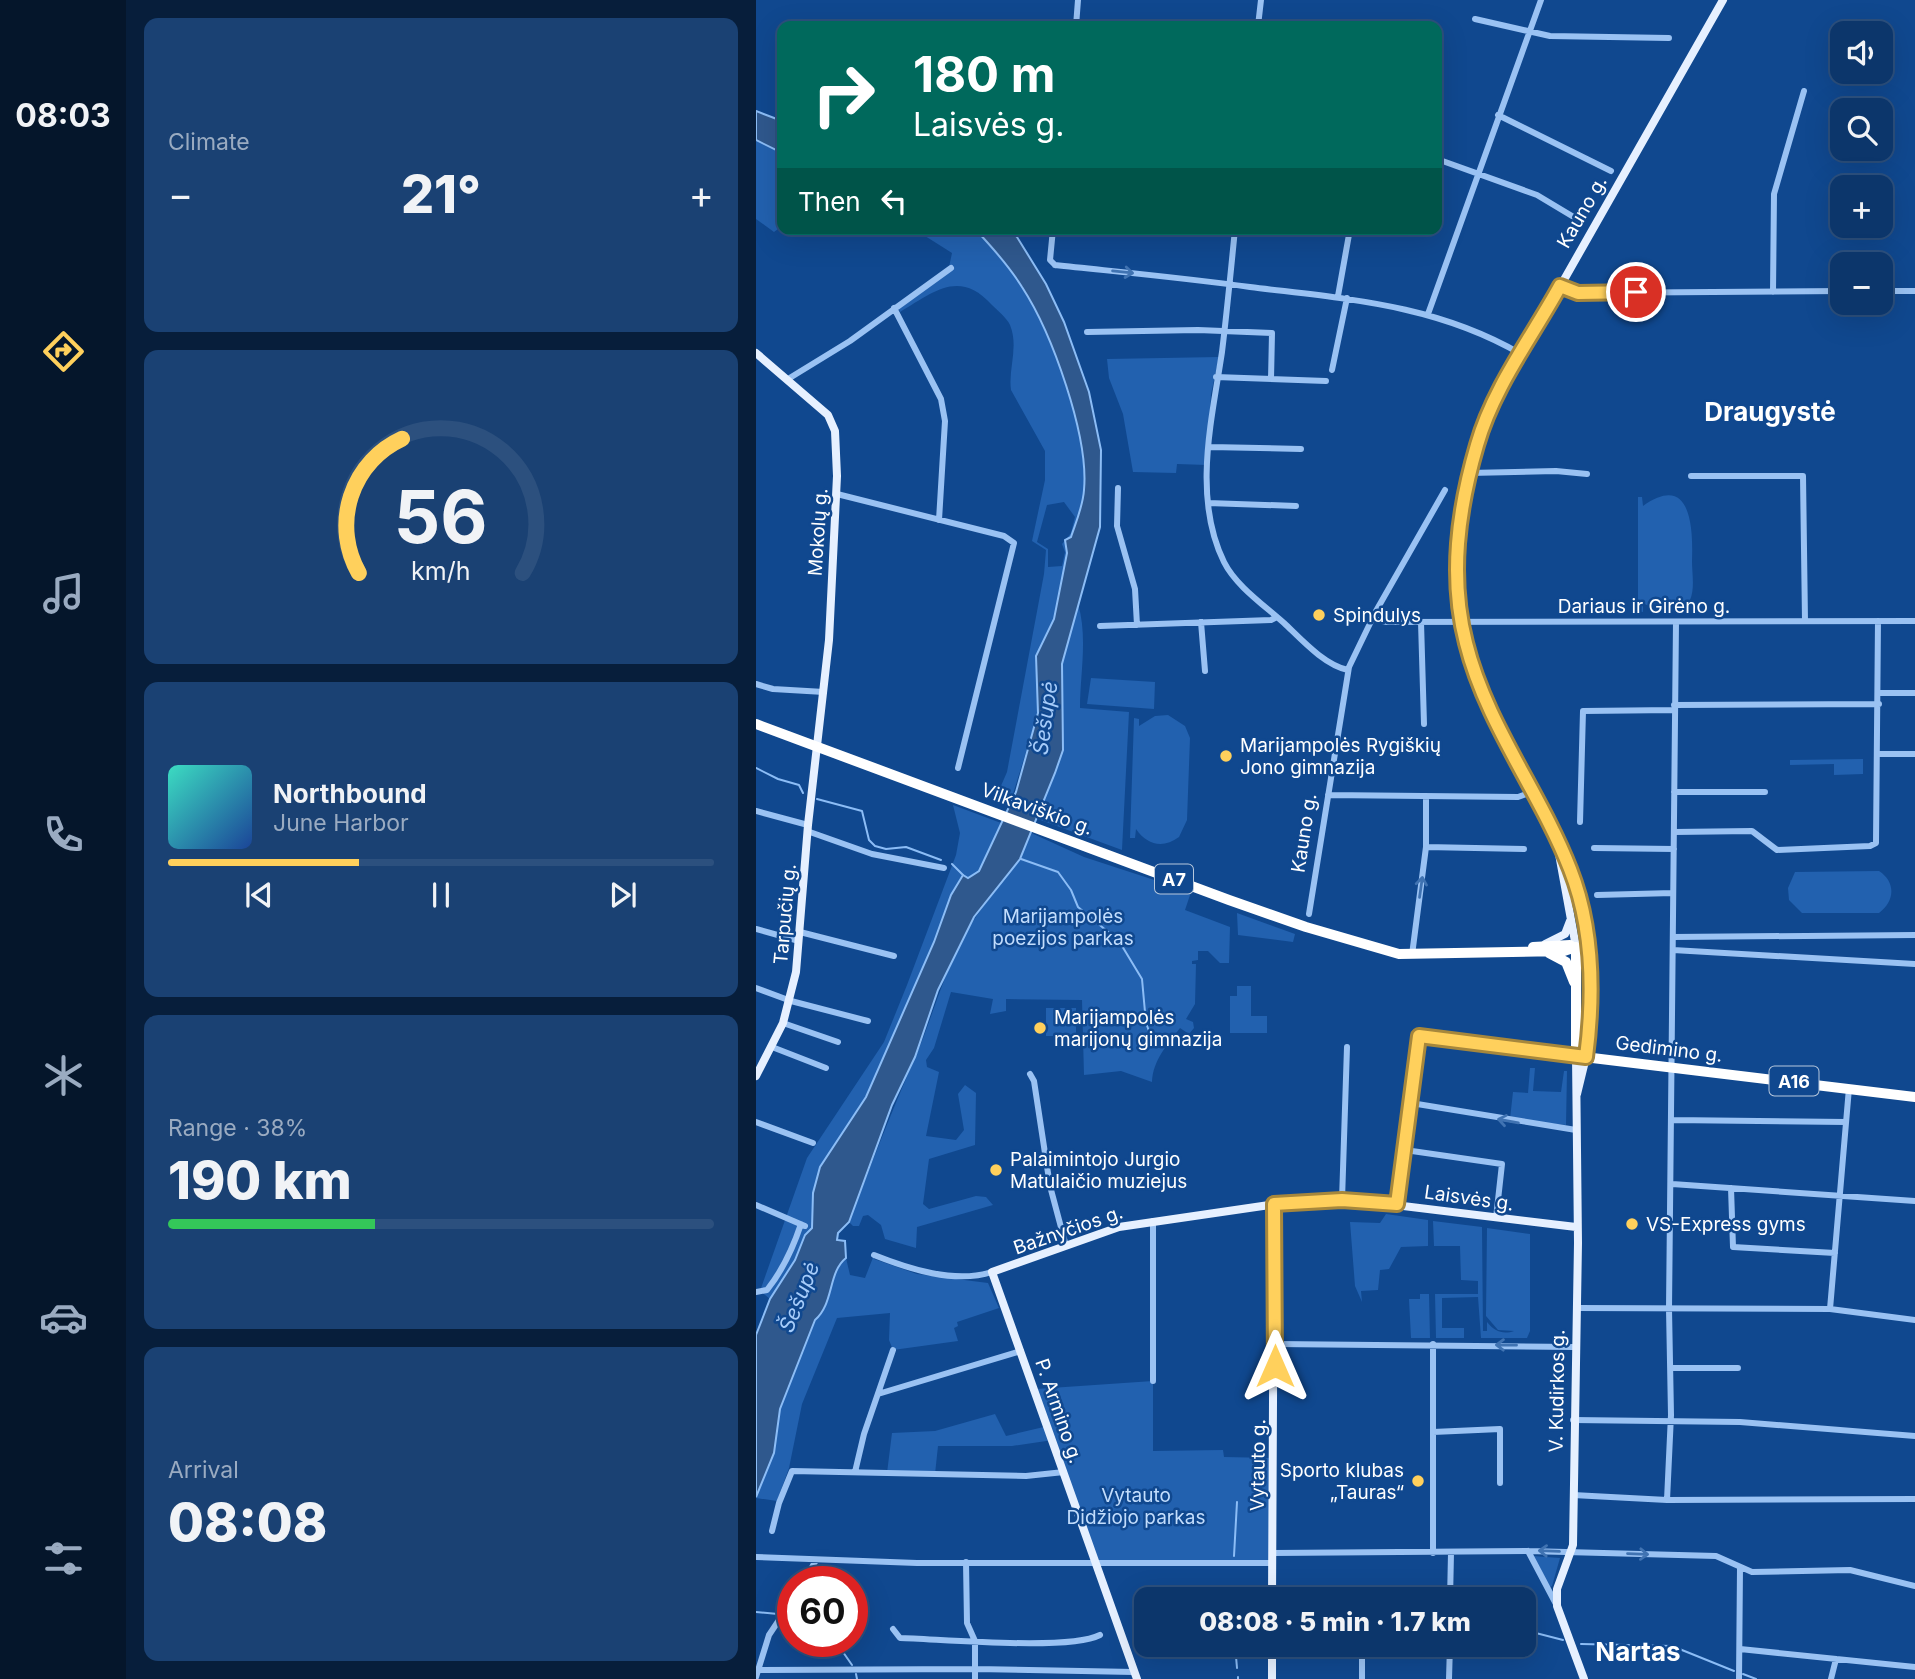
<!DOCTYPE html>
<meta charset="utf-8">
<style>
body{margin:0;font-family:Inter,sans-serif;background:#1a4173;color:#f1f3f6;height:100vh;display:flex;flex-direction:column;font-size:26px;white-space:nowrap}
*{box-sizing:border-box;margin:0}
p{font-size:23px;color:#9aabc1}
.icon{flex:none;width:38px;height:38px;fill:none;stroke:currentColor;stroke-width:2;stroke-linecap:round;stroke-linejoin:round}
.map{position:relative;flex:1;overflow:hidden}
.panel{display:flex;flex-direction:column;gap:18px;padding:18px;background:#071e3b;width:630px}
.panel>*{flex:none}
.guide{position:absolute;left:21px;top:21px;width:665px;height:214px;border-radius:14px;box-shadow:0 7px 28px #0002,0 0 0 2px #2c507e;background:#00695c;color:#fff;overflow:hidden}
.buttons{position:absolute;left:1074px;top:21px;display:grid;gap:14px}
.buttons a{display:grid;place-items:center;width:63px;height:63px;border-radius:14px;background:#0c366b;box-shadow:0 7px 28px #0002,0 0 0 2px #2c507e;font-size:35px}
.speed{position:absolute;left:21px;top:1566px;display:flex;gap:14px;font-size:35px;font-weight:700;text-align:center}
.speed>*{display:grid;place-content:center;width:91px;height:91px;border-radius:50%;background:#0c366b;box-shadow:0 7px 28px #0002,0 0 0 2px #2c507e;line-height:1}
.speed .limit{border:10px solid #d22;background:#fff;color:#111}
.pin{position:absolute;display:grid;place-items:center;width:60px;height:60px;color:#fff;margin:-30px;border:4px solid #fff;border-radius:50%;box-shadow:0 2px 7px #0007}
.me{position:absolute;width:77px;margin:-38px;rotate:0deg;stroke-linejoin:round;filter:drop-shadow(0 0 5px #0008)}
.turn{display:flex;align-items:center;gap:24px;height:147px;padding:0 21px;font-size:32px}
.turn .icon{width:91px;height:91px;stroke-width:2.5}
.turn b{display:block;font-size:49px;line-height:60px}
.then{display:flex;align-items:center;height:66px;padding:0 21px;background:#0003;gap:14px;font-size:26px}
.big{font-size:52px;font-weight:800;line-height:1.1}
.panel .widget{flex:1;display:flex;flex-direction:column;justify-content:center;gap:10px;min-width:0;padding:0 24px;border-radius:14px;background:#1a4173}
.panel .dial{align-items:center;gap:0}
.dial svg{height:182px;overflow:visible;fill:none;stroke:#2c507e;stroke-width:7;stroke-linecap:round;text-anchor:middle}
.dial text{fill:#f1f3f6;stroke:none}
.song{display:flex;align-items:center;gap:21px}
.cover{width:84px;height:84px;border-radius:10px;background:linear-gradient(135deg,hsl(170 70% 55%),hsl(220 70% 35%))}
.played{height:7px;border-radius:4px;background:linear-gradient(90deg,#ffd05c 35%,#2c507e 35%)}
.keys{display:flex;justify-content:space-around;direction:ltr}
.heat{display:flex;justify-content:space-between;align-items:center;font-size:38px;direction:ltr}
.charge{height:10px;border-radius:5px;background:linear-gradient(90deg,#34c759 38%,#2c507e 0)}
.trip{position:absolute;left:378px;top:1587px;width:402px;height:70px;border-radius:14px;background:#0c366b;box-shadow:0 7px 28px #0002,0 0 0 2px #2c507e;font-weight:800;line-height:70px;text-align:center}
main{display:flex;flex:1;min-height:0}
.dock{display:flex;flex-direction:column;width:126px;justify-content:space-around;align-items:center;background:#05162b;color:#9aabc1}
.dock .icon{width:49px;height:49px}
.dock .current{color:#ffd05c}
.dock b{font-size:32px;color:#f1f3f6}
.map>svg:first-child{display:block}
.green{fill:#2261af;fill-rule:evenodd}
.water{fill:#2f588d;stroke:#8cbdf6;stroke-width:2}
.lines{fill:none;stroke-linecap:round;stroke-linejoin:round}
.stream{stroke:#8cbdf6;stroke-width:2}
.minor{stroke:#9ac2f3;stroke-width:6}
.major{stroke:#e6f0ff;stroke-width:8}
.highway{stroke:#fff;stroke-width:10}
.oneway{stroke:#4073b2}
.route-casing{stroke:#a6873c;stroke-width:18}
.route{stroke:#ffd05c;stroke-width:12}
.poi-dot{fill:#ffd05c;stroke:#10488f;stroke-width:2.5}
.labels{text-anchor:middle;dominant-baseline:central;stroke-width:5;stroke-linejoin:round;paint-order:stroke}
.shield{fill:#10488f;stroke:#b7c8dd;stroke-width:2}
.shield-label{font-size:18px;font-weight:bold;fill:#fff}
.street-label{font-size:19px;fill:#fff;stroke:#10488f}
.poi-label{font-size:19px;fill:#fff;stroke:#10488f;text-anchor:start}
.park-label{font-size:19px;fill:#c2ddfd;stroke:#10488f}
.water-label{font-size:21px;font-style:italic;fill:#a6ccfa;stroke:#10488f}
.district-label{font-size:26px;font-weight:bold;fill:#fff;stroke:#10488f}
</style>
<main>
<nav class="dock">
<b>08:03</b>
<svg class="icon current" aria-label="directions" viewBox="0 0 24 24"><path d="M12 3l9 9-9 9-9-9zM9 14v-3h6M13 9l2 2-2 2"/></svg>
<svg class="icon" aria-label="music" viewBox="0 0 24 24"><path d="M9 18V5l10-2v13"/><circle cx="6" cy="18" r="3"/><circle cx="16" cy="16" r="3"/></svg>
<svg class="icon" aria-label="phone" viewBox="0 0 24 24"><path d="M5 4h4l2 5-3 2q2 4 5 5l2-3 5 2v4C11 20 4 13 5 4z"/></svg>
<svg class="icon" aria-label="climate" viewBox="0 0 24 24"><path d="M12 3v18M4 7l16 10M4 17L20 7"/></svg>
<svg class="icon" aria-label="car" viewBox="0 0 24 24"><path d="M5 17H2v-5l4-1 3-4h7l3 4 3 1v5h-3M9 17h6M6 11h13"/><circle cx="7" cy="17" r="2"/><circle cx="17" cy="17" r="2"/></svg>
<svg class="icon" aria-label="filters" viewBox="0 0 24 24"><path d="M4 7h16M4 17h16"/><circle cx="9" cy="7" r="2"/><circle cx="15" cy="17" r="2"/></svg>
</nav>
<section class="panel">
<div class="widget"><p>Climate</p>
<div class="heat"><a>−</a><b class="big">21°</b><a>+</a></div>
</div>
<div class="widget dial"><svg viewBox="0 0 100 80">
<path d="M14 69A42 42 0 1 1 86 69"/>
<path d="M14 69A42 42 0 0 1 33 10" stroke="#ffd05c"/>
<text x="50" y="56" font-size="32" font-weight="700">56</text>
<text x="50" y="72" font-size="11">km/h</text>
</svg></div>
<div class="widget">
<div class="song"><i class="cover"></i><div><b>Northbound</b><p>June Harbor</p></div></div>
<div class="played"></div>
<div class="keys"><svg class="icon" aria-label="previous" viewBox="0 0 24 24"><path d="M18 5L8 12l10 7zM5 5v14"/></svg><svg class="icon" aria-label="pause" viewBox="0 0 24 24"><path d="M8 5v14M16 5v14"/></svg><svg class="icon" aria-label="next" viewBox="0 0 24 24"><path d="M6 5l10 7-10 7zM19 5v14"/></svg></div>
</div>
<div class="widget"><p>Range · 38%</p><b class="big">190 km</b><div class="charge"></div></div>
<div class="widget"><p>Arrival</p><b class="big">08:08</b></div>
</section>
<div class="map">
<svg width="1159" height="1679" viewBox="0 0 1159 1679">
<rect width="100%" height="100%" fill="#10488f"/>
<path class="green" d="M 0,140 L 26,153 L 26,226 L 18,232 L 0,219 Z
M 158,229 L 219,230 C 237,247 253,266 267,287 C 296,334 333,436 328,491 C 327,506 320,523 315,537 L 309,540 L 311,553 L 298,619 L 280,656 L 282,713 L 253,807 L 238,802 L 251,772 L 288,574 L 290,550 L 276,541 L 289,480 L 289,451 L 255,390 C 252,369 263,347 254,325 C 251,318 241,310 236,305 C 203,269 178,292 144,312 L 142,307 L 192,272 L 196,253 ZM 308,502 L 319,517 L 315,533 L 306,544 L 309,552 L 306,566 L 292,567 L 292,549 L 281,542 L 291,505 Z
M 463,357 L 455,394 L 451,465 L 421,464 L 420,473 L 377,472 L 367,414 L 353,378 L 351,359 Z
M 882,497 L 886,497 L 887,506 C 936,471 937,530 936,561 C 936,573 939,589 934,600 C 932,605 928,608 923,611 L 904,612 L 887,603 L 887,612 L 882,611 Z
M 322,604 C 332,637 324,674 324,708 L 373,712 L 366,850 L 279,818 L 307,750 L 306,664 Z
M 335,678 L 399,682 L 398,709 L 331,704 Z
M 412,715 L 429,726 L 434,738 L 431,820 L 423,837 C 407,849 391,845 380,829 L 379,838 L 374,838 L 378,718 L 383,719 L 383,726 L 399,716 Z
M 1107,759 L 1107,774 L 1078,775 L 1078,764 L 1034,765 L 1034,760 Z
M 197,805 L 245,823 L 223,871 L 212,879 L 207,875 L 195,895 L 178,942 L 110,1097 L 64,1167 L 56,1228 L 49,1235 L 39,1260 L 14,1299 L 4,1291 L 51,1158 L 128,1042 L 151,985 L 200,855 L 204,833 Z
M 273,832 L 328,857 L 435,892 L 429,910 L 474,927 L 473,963 L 464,963 L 452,951 L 442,951 L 442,960 L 436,961 L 436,964 L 440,964 L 439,1004 L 430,1019 L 437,1022 L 438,1028 L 433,1034 L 424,1028 C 411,1045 397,1060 396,1082 L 365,1071 L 328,1075 L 326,1000 L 250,999 L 250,1011 L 234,1014 L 237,999 L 195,992 L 178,1048 L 170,1060 L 171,1067 L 183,1072 L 170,1136 L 200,1140 L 208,1130 L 202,1094 L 209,1085 L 220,1093 L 219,1145 L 173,1159 L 167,1204 L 173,1209 L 220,1196 L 230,1197 L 237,1205 L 161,1227 L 160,1248 L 129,1239 L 125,1225 L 112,1215 L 107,1216 L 103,1226 L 97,1226 L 93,1222 C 114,1167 135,1113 159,1058 C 175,1021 185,982 204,944 C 224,902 258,878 273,832 Z
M 1123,871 C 1140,882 1139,901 1123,913 L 1046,913 L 1033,900 L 1032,888 L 1039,872 Z
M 481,913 L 539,934 L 537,942 L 482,935 Z
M 481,986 L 495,986 L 495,1016 L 511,1016 L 511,1033 L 474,1033 L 474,996 L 481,996 Z
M 290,1008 L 320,1008 L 320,1036 L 290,1036 Z
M 774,1068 L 779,1068 L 777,1091 L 805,1092 L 808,1071 L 811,1071 L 810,1125 L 754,1119 L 757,1092 L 772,1093 Z
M 630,1214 L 672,1220 L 672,1246 L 645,1247 L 633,1269 L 624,1270 L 622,1290 L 605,1291 L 606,1302 L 599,1286 L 594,1222 L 624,1223 Z
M 677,1221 L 726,1227 L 727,1331 L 731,1331 L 731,1322 C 738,1331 747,1335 758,1331 L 742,1330 L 730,1316 L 731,1228 L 774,1234 L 774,1331 L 771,1338 L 725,1338 L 722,1297 L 686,1298 L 686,1328 L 708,1328 L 708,1338 L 680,1338 L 679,1294 L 722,1294 L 722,1281 L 705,1280 L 704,1246 L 678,1246 Z
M 118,1255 L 118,1259 L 161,1274 L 232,1283 L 243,1308 L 201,1322 L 202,1326 L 198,1328 L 202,1341 L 137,1350 L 133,1340 L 134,1313 L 81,1318 L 46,1404 L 33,1468 L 21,1501 L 0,1498 L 18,1453 L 24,1409 L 59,1320 C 77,1304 73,1266 90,1258 L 94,1275 L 109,1278 Z
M 664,1294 L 673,1294 L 674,1338 L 655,1338 L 653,1299 L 664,1299 Z
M 397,1381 L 397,1451 L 467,1450 L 468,1457 L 518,1458 L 517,1563 L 340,1564 L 297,1440 L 256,1446 L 182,1446 L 179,1474 L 131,1473 L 136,1433 L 179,1431 L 239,1414 L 250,1436 L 292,1426 L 280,1389 Z
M 777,1556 L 804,1558 L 796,1586 L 794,1587 Z"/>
<path class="water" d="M 0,111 L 26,121 L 26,153 L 0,140 Z
M 219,229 L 253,229 L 261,237 L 290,284 L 308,322 L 333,392 L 345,450 L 344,527 L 306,664 L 307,750 L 299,773 L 264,859 L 218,917 L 182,990 L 159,1057 L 136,1105 L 93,1222 L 82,1233 L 81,1240 L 89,1241 L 90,1258 C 72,1272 78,1304 59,1320 L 24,1409 L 18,1453 L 0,1497 L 0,1335 L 14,1299 L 39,1260 L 49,1235 L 56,1228 L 57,1193 L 64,1167 L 110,1097 L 178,942 L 195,895 L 207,875 L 212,878 L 223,871 L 260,792 L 282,713 L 280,656 L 298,619 L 311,553 L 309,540 L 315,537 C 320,522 327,506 328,490 C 333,436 296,333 266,287 C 253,266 236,247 219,229 Z"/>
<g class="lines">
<path class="stream" d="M 0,768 L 22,779 L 43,785 L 47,793
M 61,799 L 106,811 L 113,840 L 119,846 L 130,849 L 150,847 L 185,860
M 265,859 L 302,872 L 315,890 L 322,907 L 363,941 L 386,979 L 390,1023 L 393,1031 L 405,1041
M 196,864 L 207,875
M 478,1556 L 481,1502
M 0,1612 L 22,1614
M 31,1615 L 37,1616
M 768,1630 L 807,1640
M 80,1642 L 96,1665
M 825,1644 L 916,1646 L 978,1671
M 479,1645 L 481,1668
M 100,1674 L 101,1679
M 987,1674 L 1000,1679
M 482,1677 L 482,1679"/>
<path class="minor" d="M 719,19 L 794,36 L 913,38
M 320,26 L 322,0
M 502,26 L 505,0
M 630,26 L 630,25
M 742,115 L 855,171
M 681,159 L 781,195 L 826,222
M 297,229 L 294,260 L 299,265
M 479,229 C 475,270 471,311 466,352 C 456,419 436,497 468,562 C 480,586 508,605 528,623 C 545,639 568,665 592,670
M 299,265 C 364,272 429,278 494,287 C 590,299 679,304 765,354
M 804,286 L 822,293 L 1087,291
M 1125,291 L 1159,291
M 1017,292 L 1018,194 L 1048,91
M 582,296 L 594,229
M 138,308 L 185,399 L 189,421 L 183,520
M 672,314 L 785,0
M 331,332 L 442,330 L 516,333 L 515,379
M 576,370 L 591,298
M 460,377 L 570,381
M 32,379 L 94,341 L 195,268
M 454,447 L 545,449
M 713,473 L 800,471 L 831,474
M 935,476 L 1047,476 L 1049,621
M 362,488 L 361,526 L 379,589 L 381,625
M 81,494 L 248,536 L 258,543 L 202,768
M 452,503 L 540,506
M 617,619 L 631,622 L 1159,621
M 445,622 L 449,671
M 665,622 L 668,724
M 344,626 L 515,620 L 521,617
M 0,684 L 17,689 L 68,692
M 1123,693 L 1159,693
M 918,705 L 1123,704
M 1122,754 L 1159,754
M 918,792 L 1009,792
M 572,795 L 762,797 L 776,792
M 0,811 L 52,825
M 824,822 L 827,711 L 918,710
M 51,831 L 116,854 L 188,868
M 918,832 L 996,831 L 1021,850 L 1114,846 L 1120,843 L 1122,621
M 670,847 L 768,849
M 838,848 L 918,849
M 841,895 L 917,893
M 553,914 L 593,667 L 620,611 L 689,490
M 0,929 L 43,941
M 44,932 L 138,956
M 917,937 L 1159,935
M 917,950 L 1159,964
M 656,955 L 670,847 L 670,796
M 0,988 L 35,1001 L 112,1021
M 27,1023 L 82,1042
M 16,1047 L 70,1068
M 274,1074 L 278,1081 L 294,1186 L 310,1246
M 655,1103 L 820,1130
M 916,1120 L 1090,1122
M 0,1122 L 57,1143
M 649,1150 L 746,1164 L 740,1218
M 916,1184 L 1159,1201
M 975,1188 L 977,1247 L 1079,1253
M 586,1200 L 591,1047
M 641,1204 L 663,1036 L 820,1056
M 0,1205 L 49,1226
M 118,1255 C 153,1269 199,1284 236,1272
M 0,1292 L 11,1290 C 27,1270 37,1248 45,1224
M 821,1308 L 1074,1309 L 1159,1320
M 1074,1309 L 1093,1088
M 519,1344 L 818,1347
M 677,1344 L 677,1553
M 915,1368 L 982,1368
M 397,1381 L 397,1221
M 122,1394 L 265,1351
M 817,1420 L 984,1422 L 1159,1436
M 677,1432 L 744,1429 L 744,1483
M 99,1472 L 108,1434 L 137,1350
M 817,1495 L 911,1500 L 1159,1499
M 911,1500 L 915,1415 L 913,1309 L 920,622
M 16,1531 L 23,1503 L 36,1471 L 270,1476 L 308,1472
M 772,1551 L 800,1604
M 517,1553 L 772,1551 L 960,1556 L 996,1572 L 1094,1570 L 1159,1586
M 0,1557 L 161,1563 L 517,1563
M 210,1562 L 211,1623 L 219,1641 L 219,1679
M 48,1582 L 60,1560
M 694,1600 L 695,1553
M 137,1629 L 144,1638 C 185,1639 313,1651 344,1635
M 984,1649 L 1159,1667
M 3,1670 L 220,1669 L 378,1672
M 0,1677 L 13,1635 L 37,1599
M 606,1679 L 606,1645
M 693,1679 L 694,1645
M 983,1679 L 984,1568
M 1075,1679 L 1080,1659"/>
<path class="major" d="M 0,353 L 72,415 L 79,431 L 81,476 L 73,640 L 52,825 L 40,972 L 27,1023 L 0,1076
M 803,854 L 820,947
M 789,944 L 809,934 L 814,921
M 832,972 C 838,925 817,881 799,840 C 773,781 739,727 717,667 C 688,588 700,495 730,417 L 967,0
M 820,1056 L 822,1243 L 817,1545 L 801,1589 L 801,1606 L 828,1679
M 821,1094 L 830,1057
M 516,1600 L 518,1204
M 381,1679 L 236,1272 L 363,1227 L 527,1203 L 598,1200 L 820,1227
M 516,1679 L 516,1645"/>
<path class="highway" d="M 0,724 L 473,900 L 550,927 L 643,954 L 808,951 L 820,947
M 777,947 L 814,945 L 826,954 L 832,972 L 830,1057
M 820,947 L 820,1056 L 1159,1097
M 793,953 L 810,962 L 818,982"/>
</g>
<defs><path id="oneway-shaft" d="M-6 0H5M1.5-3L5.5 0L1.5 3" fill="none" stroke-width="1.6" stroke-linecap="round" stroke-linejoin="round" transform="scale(1.75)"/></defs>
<g class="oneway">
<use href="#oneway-shaft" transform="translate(367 272) rotate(6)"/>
<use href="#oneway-shaft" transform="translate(665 887) rotate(-82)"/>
<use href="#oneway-shaft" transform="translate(752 1121) rotate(-170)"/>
<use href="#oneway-shaft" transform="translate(750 1345) rotate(-179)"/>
<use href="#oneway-shaft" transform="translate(793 1551) rotate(-178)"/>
<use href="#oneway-shaft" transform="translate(882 1554) rotate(2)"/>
</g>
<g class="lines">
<defs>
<path id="route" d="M 519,1366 L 518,1204 L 586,1200 L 641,1204 L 663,1036 L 830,1057 C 838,995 837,927 814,869 C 784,792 730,724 710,643 C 693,577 702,510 721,445 C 737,388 776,337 804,286 L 822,293 L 880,292"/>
</defs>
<use href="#route" class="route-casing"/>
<use href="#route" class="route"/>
</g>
<g class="poi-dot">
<circle cx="563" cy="615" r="7"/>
<circle cx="470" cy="756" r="7"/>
<circle cx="284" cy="1028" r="7"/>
<circle cx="240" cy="1170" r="7"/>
<circle cx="876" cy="1224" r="7"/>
<circle cx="662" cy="1481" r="7"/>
</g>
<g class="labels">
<g class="shield">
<rect x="399" y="864.5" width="38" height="29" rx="5"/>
<rect x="1013.5" y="1066.5" width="49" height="29" rx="5"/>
</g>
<g class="shield-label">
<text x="418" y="879">A7</text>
<text x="1038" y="1081">A16</text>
</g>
<g class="street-label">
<text transform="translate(826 212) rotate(-60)">Kauno g.</text>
<text transform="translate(62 532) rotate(-86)">Mokolų g.</text>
<text x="888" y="606">Dariaus ir Girėno g.</text>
<text transform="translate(281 809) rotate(20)">Vilkaviškio g.</text>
<text transform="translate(548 833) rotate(-81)">Kauno g.</text>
<text transform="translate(29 914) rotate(-85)">Tarpučių g.</text>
<text transform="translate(913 1049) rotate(7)">Gedimino g.</text>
<text transform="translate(713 1198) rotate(8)">Laisvės g.</text>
<text transform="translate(312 1230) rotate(-19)">Bažnyčios g.</text>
<text transform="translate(801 1391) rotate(-89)">V. Kudirkos g.</text>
<text transform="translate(303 1411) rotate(71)">P. Armino g.</text>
<text transform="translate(502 1465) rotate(-89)">Vytauto g.</text>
</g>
<g class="poi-label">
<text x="577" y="615">Spindulys</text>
<text x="484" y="745">Marijampolės Rygiškių<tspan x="484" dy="22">Jono gimnazija</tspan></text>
<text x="298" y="1017">Marijampolės<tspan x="298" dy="22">marijonų gimnazija</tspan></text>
<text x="254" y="1159">Palaimintojo Jurgio<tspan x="254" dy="22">Matulaičio muziejus</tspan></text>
<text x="890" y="1224">VS-Express gyms</text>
<text x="648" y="1470" text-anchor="end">Sporto klubas<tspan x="648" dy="22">„Tauras“</tspan></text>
</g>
<g class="park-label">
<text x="307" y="916">Marijampolės<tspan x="307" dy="22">poezijos parkas</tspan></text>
<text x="380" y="1495">Vytauto<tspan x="380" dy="22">Didžiojo parkas</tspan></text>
</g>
<g class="water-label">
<text transform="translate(289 718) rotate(-82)">Šešupė</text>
<text transform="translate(43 1297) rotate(-68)">Šešupė</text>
</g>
<g class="district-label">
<text x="1014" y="411">Draugystė</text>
<text x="882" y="1651">Nartas</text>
</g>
</g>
</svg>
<div class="buttons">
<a><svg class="icon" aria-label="sound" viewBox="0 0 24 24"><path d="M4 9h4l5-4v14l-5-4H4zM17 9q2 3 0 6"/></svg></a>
<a><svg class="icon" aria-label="search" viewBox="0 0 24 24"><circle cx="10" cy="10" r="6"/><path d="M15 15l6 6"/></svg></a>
<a>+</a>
<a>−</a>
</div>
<div class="speed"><div class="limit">60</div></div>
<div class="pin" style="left:880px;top:292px;background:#d93025"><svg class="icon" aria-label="arrive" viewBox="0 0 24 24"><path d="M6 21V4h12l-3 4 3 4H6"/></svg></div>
<svg class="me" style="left:519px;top:1366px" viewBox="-20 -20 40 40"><path d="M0-17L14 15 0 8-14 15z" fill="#ffd05c" stroke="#fff" stroke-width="4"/></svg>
<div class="trip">08:08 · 5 min · 1.7 km</div>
<div class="guide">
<div class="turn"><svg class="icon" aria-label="right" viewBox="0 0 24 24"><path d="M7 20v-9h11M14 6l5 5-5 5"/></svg><div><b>180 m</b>Laisvės g.</div></div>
<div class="then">Then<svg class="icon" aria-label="left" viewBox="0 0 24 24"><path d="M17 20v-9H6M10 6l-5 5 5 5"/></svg></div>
</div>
</div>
</main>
